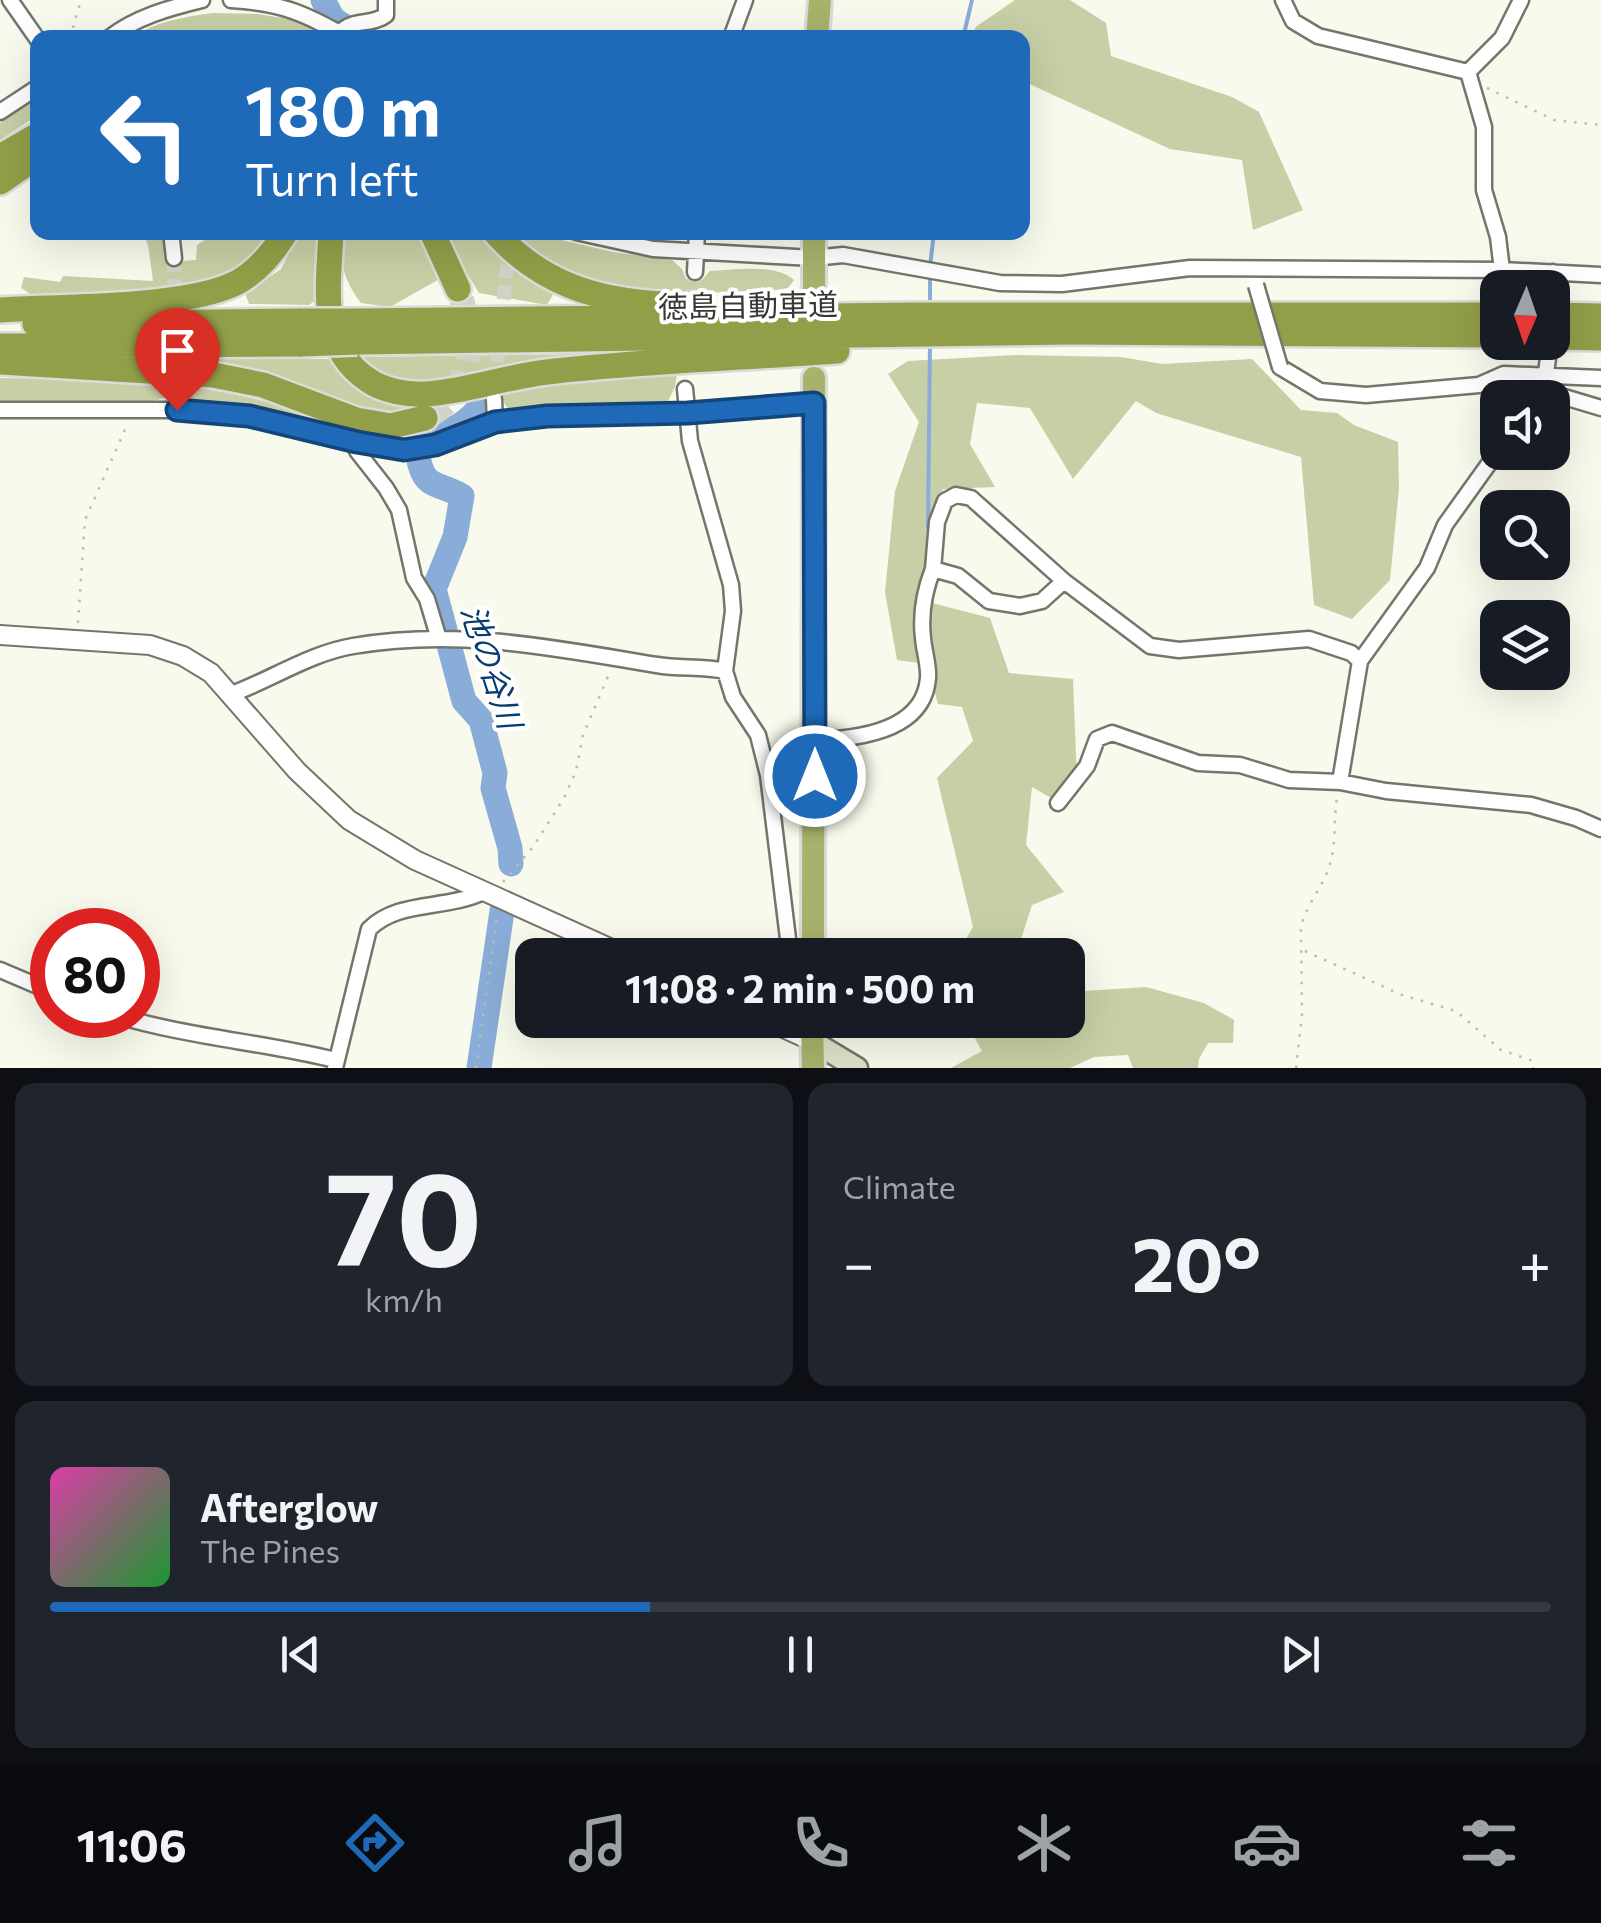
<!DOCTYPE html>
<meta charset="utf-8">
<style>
body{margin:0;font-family:Commissioner,"Noto Sans JP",sans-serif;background:#20242c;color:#f1f3f6;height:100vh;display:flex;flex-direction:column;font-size:38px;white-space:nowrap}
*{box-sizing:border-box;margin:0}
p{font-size:32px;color:#9ea1a6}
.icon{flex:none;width:55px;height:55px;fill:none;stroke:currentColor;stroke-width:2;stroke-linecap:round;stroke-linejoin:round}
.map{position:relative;height:1068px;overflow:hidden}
.panel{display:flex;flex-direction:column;gap:15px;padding:15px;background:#0d0f14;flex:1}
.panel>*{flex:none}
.guide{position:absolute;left:30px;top:30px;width:1000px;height:210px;border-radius:20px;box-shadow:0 10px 40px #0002;background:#1e6ab9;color:#fff;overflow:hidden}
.needle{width:65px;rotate:182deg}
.fabs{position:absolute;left:1480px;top:270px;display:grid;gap:20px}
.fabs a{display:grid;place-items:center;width:90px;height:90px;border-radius:20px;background:#171b24;box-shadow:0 10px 40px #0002;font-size:50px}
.speed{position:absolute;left:30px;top:908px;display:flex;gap:20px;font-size:50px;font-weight:700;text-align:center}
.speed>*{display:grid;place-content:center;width:130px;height:130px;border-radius:50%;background:#171b24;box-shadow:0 10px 40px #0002;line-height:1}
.speed .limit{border:15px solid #d22;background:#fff;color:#111}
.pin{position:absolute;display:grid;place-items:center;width:85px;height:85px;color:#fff;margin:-102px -42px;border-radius:50% 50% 50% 0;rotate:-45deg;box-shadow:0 0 10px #0007}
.pin .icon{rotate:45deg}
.me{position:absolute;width:110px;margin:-55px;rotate:0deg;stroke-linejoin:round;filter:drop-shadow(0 0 8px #0008)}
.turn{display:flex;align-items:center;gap:35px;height:210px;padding:0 50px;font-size:45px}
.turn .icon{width:130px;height:130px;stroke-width:2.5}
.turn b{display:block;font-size:70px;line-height:85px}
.big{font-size:75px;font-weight:700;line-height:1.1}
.panel .widget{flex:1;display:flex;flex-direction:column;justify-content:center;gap:15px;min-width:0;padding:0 35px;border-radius:20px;background:#20242c}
.panel .dial{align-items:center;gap:0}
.dial b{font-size:130px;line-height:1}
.song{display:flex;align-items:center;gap:30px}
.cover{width:120px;height:120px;border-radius:15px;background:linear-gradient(135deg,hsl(320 70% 55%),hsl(130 70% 35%))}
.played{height:10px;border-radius:5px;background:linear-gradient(90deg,#1e6ab9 40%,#363941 40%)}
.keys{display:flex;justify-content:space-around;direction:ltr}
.heat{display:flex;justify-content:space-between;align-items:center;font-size:55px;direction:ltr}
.panel .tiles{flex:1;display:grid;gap:15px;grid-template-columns:1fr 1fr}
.widget:last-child{grid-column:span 2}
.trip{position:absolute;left:515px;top:938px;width:570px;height:100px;border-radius:20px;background:#171b24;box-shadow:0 10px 40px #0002;font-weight:700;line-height:100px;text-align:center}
.tab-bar{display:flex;height:160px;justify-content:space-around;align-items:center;background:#090b0e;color:#9ea1a6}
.tab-bar .icon{width:70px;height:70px}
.tab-bar .active{color:#1e6ab9}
.tab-bar b{font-size:45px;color:#f1f3f6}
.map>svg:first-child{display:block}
.green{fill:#c7cfa6}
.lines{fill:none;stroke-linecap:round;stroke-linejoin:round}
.stream{stroke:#89add8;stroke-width:4}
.river{stroke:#89add8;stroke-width:25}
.minor-tunnel{stroke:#d1d3c7;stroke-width:14;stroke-dasharray:14 7;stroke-linecap:butt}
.motorway-tunnel{stroke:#d1d3c7;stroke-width:25;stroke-dasharray:25 12;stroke-linecap:butt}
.minor-casing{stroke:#74766a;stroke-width:19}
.tertiary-casing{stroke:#74766a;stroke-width:22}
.secondary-casing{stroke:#74766a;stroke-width:25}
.trunk-casing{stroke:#dbdbda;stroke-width:28}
.motorway-casing{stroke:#dbdbda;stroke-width:30}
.path{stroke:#babcb1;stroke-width:2.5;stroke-dasharray:2.5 8;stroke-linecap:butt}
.minor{stroke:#fff;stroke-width:14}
.tertiary{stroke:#fff;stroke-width:18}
.secondary{stroke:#dee2c8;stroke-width:20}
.trunk{stroke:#a8b26c;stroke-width:22}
.motorway{stroke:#929f48;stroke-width:25}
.minor-bridge-casing{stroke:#74766a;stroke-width:19;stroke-linecap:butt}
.motorway-bridge-casing{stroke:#dbdbda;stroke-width:30;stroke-linecap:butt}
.minor-bridge{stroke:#fff;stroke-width:14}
.motorway-bridge{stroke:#929f48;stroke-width:25}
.route-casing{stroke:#144578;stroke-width:25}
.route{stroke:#1e6ab9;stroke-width:18}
.labels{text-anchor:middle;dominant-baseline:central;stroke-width:8;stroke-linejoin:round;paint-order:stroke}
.street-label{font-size:30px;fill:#373833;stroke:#fff}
.water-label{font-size:32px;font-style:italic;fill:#073c70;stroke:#fff}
</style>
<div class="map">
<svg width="1601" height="1068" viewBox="0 0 1601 1068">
<rect width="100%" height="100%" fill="#f7faec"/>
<path class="green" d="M 1015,0 L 1070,0 L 1106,23 L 1111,56 L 1232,97 L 1259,112 L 1303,210 L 1253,230 L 1242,160 L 1170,149 L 1023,81 L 1022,38 L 969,37 L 977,26 Z
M 213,13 L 258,14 L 301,21 L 328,37 L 277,37 L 231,30 L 178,37 L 130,38 C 155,22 183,17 213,13 Z
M 37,99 L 37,116 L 0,140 L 0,123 Z
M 143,233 L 161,233 L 170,262 L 196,260 L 197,245 L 211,236 L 232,238 L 240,233 L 269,233 C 263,246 244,266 232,273 C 189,295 86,294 35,297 L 21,288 L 24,277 L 60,282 L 63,276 L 153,281 L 148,245 Z
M 299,233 L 323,233 L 319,298 L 309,305 L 249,304 L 245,293 L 281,269 Z
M 340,233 L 415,233 L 443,277 L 390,307 L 361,303 C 344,281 339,261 340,233 Z
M 442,233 L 481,233 L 518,268 L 556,289 L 547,305 L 479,293 Z
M 516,233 L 551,233 L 562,240 L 613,252 L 672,260 L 682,269 L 686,279 L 702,280 L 710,271 C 734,270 775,263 794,280 L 788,288 L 776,290 C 684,293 584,307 516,233 Z
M 590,354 L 589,359 C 546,367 434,395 397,384 C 381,379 371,369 359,357 Z
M 1015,355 L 1121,357 L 1162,364 L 1252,359 L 1301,410 L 1337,413 L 1354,425 L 1398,442 L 1399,488 L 1390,580 L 1352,619 L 1314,605 L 1301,457 L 1156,413 L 1136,401 L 1073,479 L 1030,408 L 977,403 L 970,444 L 995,487 L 943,489 L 926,550 L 932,603 L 990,618 L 1009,673 L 1073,679 L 1077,781 L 1053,799 L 1032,787 L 1026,845 L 1064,892 L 1032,905 L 1016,955 L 957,955 L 973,927 L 937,778 L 973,741 L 962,707 L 938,704 L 927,664 L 897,660 L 885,592 L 895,491 L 919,422 L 888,374 L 908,361 Z
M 210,359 L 331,359 C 356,396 380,404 423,405 L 410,414 L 385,417 L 209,368 Z
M 677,374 L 675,387 L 668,401 L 513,414 L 505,405 L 501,394 L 589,379 Z
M 0,378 C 119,380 236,378 345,431 L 261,410 L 188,405 L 182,394 L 172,393 C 145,414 37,403 0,402 Z
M 1146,987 L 1204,1003 L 1234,1020 L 1233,1043 L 1208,1043 L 1199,1059 L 1198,1068 L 1133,1068 L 1128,1055 L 1094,1057 L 1070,1068 L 951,1068 L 982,1051 L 966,1022 L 959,1020 L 1068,1020 L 1068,992 Z"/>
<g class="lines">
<path class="stream" d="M 963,38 L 972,0
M 930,267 L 934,232
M 930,307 L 930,277
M 928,527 L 930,342"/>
<path class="river" d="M 323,0 L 333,19 L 362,38
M 427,440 C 451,431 469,424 484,401
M 418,456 C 424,490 436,481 462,496 L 455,537 L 434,589 L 464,701 L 481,720 L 495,773 L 493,788 L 510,848 L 511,864
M 479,1068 L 502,911"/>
<path class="minor-tunnel" d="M 174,258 L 175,302
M 690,324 L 695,272
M 176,338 L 177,398
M 495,383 L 509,245"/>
<path class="motorway-tunnel" d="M 425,418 C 476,392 475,336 458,289"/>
<defs>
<path id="minor" d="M 10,0 L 38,40
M 231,0 C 281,3 305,13 348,38
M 1283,0 L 1293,21 L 1318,36 L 1468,72
M 340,33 C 352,18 372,26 386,15 L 386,0
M 109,38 C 136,17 169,8 202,0
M 731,38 L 745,0
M 1468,72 L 1484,127 L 1484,190 L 1498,237 L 1502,270
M 1468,72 L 1502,38 L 1521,0
M 0,112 L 38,87
M 171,232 L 174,258
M 576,232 L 653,249 L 813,258 L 843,255 L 1000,283 L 1062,284 L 1190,268 L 1502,270 L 1601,275
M 695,272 L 697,232
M 1552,289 L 1553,272
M 1280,367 L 1320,391 L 1366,395 L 1479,385 L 1504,374 L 1601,378
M 1545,381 L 1550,342
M 685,389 L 690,441 L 731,585 L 733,611 L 725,671 L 733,697 L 758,735 L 768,775 L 790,955
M 1541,390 L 1601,408
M 494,399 L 495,422
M 0,410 L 177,410 L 249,416 L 357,442 L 404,449 L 435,445 L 495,422 L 547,416 L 688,413 L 814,403
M 357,442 L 357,451 L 386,488 L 399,510 L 414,578 L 427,599 L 438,636
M 933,569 L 937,522 L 945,501 L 956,495 L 971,498 L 1064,581 L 1150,646 L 1179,650 L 1309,639 L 1351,653 L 1360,661
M 232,694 C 272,679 311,653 353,646 C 459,628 553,648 657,665 C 679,669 703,666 725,671
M 815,740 C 858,739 924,731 928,678 C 929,665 924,651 923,638 C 920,613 924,592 933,569 L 958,576 L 989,601 L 1020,606 L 1042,601 L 1064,581
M 1340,782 L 1360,661 L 1427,568 L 1445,525 L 1498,451
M 1058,803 L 1087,766 L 1097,739 L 1112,733 L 1198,763 L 1240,765 L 1289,780 L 1340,782 L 1386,791 L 1531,805 L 1576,818 L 1601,829
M 0,970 L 52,992
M 115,1015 C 187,1037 262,1042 335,1060
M 335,1068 L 369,929 C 400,899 444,911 486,891"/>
<path id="tertiary" d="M 0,635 L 150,645 L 183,656 L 211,673 L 297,771 L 349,820 L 415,860 L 625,955
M 766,1020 L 812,1041"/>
<path id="secondary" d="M 812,1041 L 857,1068"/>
<path id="trunk" d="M 817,38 L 820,0
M 814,232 L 814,292
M 813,955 L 814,378
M 812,1020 L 813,1068"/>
<path id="motorway" d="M 0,157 L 38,135
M 0,182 L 38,156
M 331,232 C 329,284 317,346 368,380 C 384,391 407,395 426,394 C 467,391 506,377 547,372 C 643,361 740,358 837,351
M 432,232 L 458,289
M 495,232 C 540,284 598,301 664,304
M 0,310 C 61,306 187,309 238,282 C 259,270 273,252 286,232
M 1552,315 L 1601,316
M 356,321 L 914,315 L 1498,315
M 35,324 L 301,321
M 1552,337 L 1601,338
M 357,342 L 1071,332 L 1498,335
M 0,346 L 301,344
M 0,362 L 213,375 L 263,385 L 356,420 L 391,426 L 425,418"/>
</defs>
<use href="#minor" class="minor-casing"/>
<use href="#tertiary" class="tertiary-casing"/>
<use href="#secondary" class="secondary-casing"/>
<use href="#trunk" class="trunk-casing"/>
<use href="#motorway" class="motorway-casing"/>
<path class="path" d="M 70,38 L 81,0
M 1487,88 L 1554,120 L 1601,125
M 78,623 L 85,520 L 127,425
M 503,882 L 533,847 L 564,798 L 576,771 L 583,735 L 609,674
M 1305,951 L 1402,995 L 1456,1011 L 1501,1050 L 1533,1061 L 1533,1068
M 476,1068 L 497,916
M 1296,1068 L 1302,1015 L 1301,928 C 1305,906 1321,890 1328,870 C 1337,847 1333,822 1337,798"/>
<use href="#minor" class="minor"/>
<use href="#tertiary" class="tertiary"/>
<use href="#secondary" class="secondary"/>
<use href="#trunk" class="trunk"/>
<use href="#motorway" class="motorway"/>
<defs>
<path id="minor-bridge" d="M 1256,285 L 1280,367"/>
<path id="motorway-bridge" d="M 301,321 L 356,321
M 301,344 L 357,342"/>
</defs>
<use href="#minor-bridge" class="minor-bridge-casing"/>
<use href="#motorway-bridge" class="motorway-bridge-casing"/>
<use href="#minor-bridge" class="minor-bridge"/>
<use href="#motorway-bridge" class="motorway-bridge"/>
</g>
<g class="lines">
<defs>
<path id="route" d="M 177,410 L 249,416 L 357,442 L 404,450 L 435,445 L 495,422 L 547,416 L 688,413 L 814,403 L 815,776"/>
</defs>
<use href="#route" class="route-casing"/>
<use href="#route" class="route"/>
</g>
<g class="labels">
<g class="street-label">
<text transform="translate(748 304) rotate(-1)">徳島自動車道</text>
</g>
<g class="water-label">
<text transform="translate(493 666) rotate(72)">池の谷川</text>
</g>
</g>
</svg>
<div class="fabs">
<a><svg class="needle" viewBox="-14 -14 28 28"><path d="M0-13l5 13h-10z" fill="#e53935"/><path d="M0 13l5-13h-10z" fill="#9ea1a6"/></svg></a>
<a><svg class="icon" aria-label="sound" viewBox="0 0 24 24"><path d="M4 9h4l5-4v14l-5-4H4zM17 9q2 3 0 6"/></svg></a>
<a><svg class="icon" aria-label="search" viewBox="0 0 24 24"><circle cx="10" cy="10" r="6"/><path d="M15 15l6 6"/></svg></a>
<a><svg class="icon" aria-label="layers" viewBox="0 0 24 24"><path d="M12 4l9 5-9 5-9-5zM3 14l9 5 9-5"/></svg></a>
</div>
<div class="speed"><div class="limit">80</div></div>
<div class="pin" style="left:177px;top:410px;background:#d93025"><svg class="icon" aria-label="arrive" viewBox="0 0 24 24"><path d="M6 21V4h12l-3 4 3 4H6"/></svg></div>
<svg class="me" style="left:815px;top:776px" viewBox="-20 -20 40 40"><circle r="17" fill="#1e6ab9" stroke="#fff" stroke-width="3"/><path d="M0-11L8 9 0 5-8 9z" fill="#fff"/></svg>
<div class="trip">11:08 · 2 min · 500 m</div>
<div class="guide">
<div class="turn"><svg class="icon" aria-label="left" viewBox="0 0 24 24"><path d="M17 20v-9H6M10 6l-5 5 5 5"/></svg><div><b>180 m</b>Turn left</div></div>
</div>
</div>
<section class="panel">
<div class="tiles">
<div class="widget dial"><b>70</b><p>km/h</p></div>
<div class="widget"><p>Climate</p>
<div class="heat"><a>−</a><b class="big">20°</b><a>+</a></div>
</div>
<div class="widget">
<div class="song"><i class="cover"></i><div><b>Afterglow</b><p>The Pines</p></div></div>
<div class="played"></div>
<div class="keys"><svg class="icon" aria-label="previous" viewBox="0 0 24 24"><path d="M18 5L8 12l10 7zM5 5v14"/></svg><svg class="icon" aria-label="pause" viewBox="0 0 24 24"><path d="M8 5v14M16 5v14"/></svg><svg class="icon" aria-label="next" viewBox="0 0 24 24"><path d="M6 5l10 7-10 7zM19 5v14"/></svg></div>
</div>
</div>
</section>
<nav class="tab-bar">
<b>11:06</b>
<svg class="icon active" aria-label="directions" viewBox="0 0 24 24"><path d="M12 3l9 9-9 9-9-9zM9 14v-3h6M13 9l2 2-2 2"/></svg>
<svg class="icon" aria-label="music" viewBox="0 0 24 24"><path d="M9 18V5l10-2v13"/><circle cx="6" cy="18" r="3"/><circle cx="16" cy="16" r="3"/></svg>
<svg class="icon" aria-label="phone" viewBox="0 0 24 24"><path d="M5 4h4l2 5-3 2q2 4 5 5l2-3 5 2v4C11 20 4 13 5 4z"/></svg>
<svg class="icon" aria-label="climate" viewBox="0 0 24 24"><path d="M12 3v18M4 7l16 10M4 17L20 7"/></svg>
<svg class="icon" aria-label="car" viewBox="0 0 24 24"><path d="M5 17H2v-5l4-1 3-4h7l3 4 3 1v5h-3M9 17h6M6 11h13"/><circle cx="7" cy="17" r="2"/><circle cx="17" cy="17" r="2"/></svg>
<svg class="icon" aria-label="filters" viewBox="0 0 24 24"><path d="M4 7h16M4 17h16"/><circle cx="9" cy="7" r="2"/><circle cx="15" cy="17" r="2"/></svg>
</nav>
